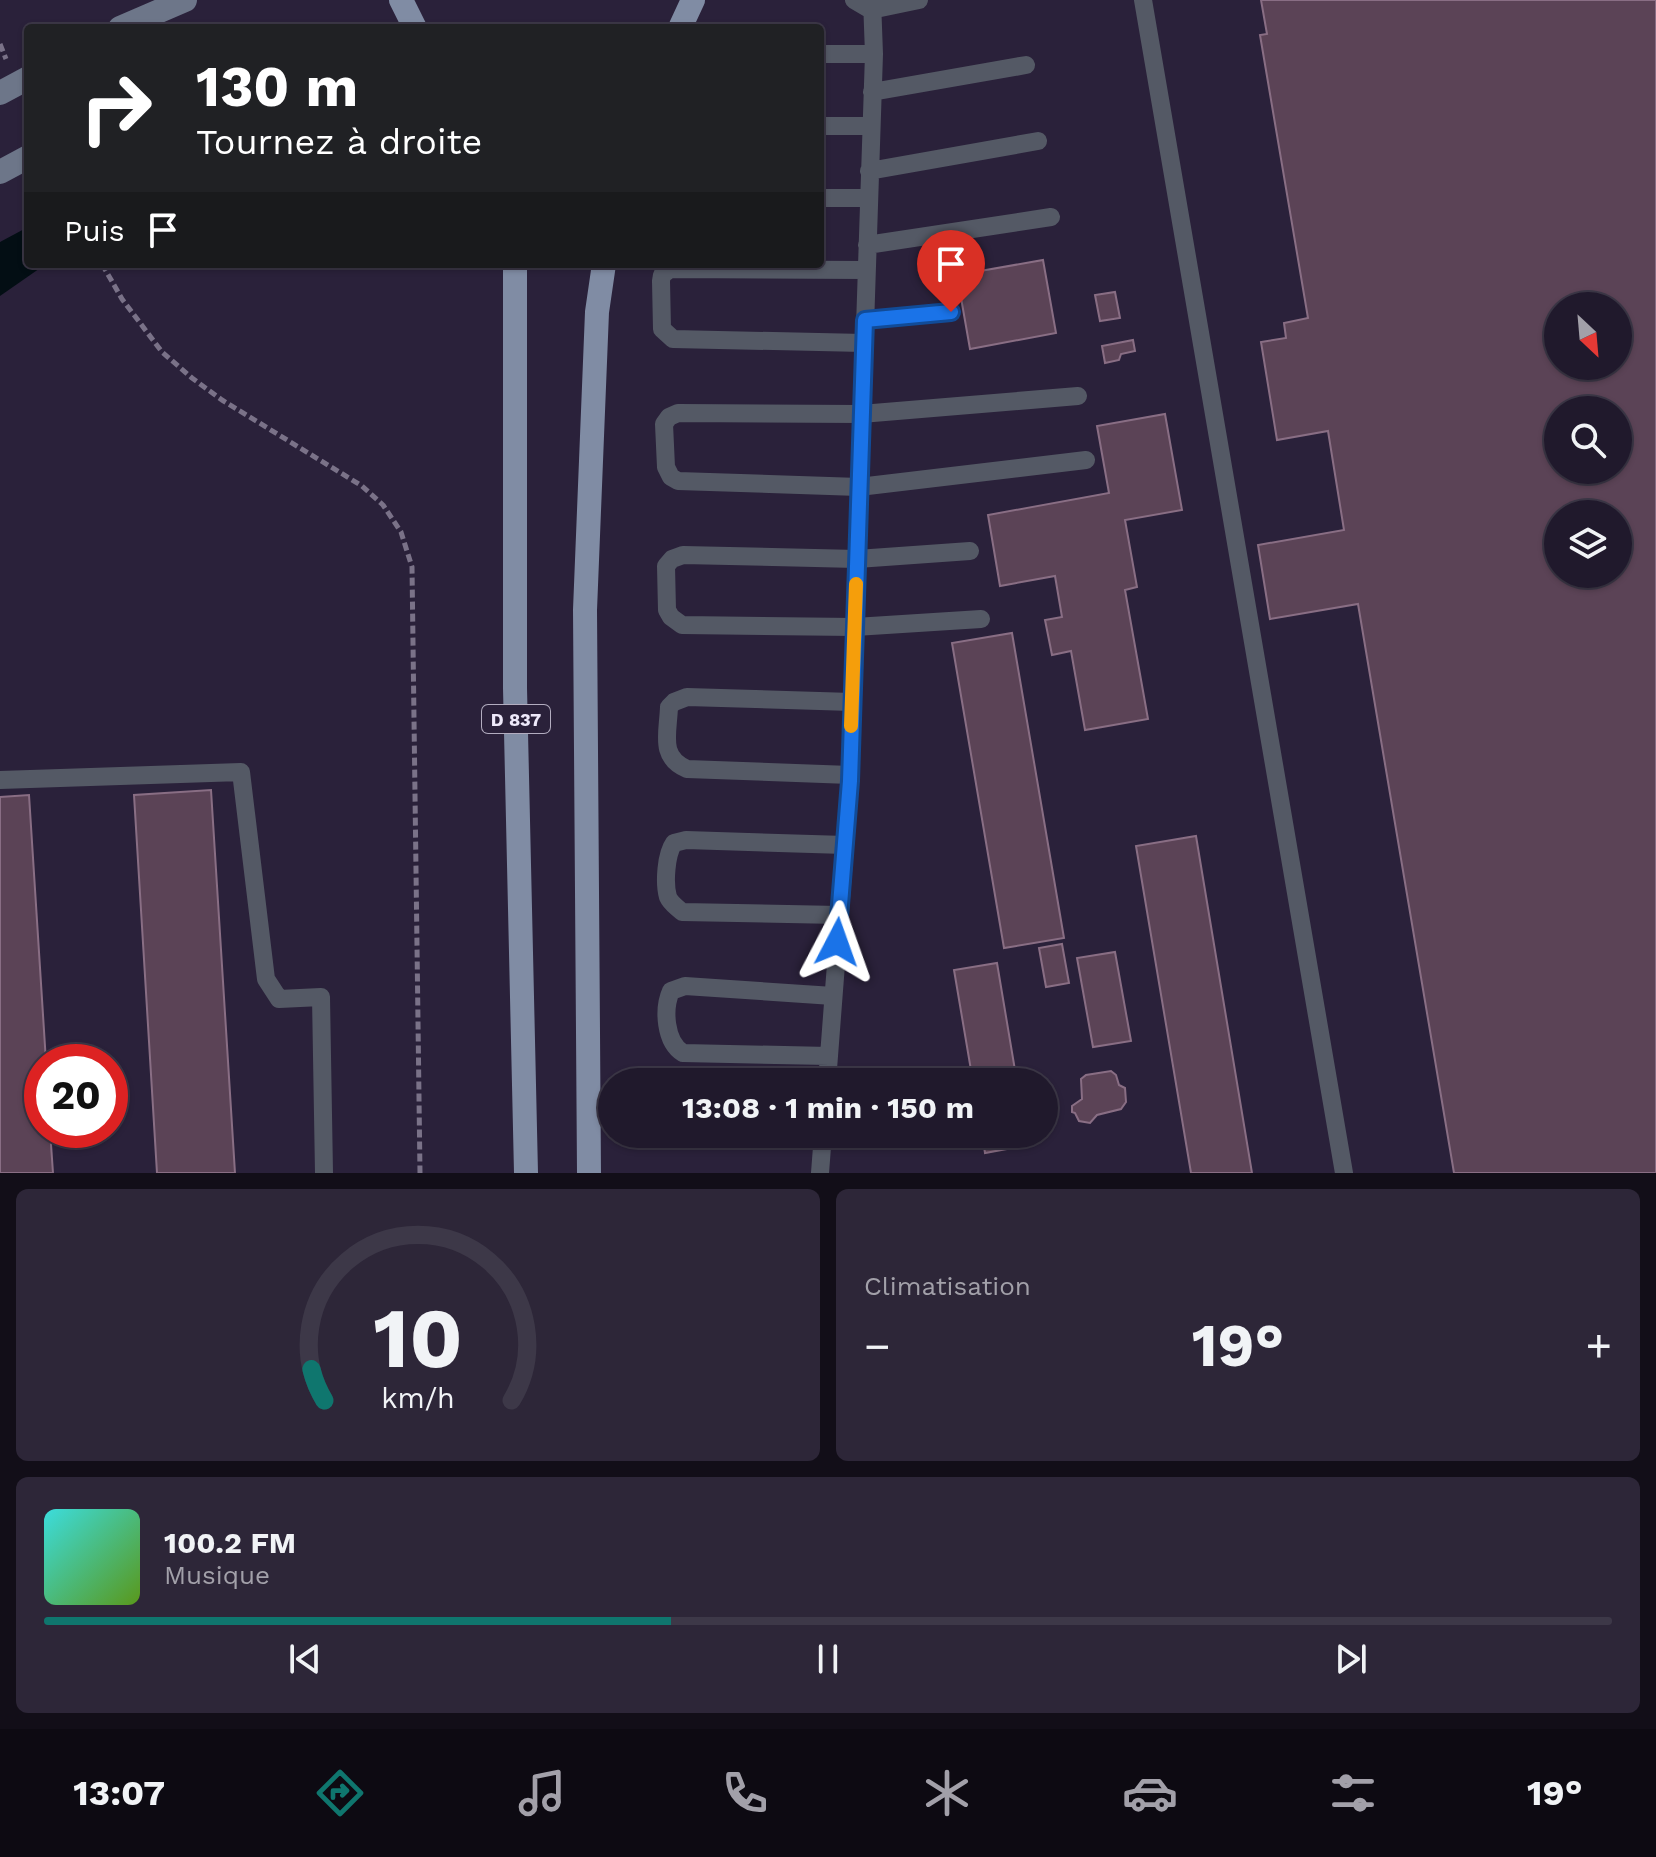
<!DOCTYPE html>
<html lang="fr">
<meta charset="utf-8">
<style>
body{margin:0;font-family:"Work Sans",sans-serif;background:#2d2638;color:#f1f3f6;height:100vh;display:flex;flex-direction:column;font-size:30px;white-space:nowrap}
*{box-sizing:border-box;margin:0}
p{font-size:26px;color:#a2a0a9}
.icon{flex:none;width:44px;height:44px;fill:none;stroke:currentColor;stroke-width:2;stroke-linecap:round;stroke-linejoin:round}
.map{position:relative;height:1173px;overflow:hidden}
.details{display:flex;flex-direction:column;gap:16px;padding:16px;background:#120e18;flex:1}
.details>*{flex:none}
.banner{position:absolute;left:24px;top:24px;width:800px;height:244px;border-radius:8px;box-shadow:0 2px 6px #0004,0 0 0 2px #3d3848;background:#202124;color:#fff;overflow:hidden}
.needle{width:52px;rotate:154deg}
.fabs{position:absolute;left:1544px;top:292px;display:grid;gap:16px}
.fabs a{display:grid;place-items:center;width:88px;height:88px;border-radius:50%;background:#20192c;box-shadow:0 2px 6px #0004,0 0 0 2px #3d3848;font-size:40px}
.speed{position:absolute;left:24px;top:1044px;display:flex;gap:16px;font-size:40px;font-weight:700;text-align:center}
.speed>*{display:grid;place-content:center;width:104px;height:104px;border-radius:50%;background:#20192c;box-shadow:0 2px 6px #0004,0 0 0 2px #3d3848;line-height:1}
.speed .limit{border:12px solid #d22;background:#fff;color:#111}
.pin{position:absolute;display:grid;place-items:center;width:68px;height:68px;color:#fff;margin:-82px -34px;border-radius:50% 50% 50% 0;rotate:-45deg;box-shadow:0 0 8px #0007}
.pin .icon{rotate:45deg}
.me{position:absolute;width:88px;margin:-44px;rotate:4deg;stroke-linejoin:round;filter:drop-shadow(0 0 6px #0008)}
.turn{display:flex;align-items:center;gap:28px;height:168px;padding:0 40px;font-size:36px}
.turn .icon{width:104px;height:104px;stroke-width:2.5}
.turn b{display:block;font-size:56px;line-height:68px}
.then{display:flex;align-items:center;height:76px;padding:0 40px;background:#0003;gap:16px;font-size:30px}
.big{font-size:60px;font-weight:700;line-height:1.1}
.details .card{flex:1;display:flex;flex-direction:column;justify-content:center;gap:12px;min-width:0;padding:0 28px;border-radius:12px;background:#2d2638}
.details .dial{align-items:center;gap:0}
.dial svg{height:208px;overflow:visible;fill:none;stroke:#3d3848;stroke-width:7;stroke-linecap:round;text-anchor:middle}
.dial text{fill:#f1f3f6;stroke:none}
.song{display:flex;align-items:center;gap:24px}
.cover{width:96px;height:96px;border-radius:12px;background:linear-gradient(135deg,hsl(180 70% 55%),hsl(90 70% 35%))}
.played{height:8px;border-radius:4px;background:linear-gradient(90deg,#0f766e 40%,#3d3848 40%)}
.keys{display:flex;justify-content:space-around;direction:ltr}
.heat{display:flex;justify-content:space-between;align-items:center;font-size:44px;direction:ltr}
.details .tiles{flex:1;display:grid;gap:16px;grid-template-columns:1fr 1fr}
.card:last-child{grid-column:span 2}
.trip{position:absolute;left:598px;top:1068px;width:460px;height:80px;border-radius:40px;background:#20192c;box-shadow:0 2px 6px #0004,0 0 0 2px #3d3848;font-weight:700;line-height:80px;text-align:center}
.tabs{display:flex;height:128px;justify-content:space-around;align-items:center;background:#0d0a12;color:#a2a0a9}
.tabs .icon{width:56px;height:56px}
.tabs .on{color:#0f766e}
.tabs b{font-size:36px;color:#f1f3f6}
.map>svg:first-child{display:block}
.water{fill:#030e14}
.building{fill:#5b4356;stroke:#896e84;stroke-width:2;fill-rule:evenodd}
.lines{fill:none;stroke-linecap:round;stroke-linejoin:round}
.path{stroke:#7a7288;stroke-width:5;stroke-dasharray:8 4;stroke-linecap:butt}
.lane{stroke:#545965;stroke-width:18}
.secondary{stroke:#6d7689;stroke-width:24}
.primary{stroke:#808ca4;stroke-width:24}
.route-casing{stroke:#114b97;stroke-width:20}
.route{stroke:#1a73e8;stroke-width:14}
.slow{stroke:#f59e0b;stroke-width:14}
.labels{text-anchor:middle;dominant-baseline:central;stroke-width:8;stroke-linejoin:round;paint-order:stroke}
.shield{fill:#2a213a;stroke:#b3adc0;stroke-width:2}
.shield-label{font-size:18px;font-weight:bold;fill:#eee9fa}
</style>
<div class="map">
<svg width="1656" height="1173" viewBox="0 0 1656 1173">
<rect width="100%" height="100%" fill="#2a213a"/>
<path class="water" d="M 28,227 L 28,264 L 46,264 L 0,296 L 0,242 Z"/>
<path class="building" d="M 1261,0 L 1656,0 L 1656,1173 L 1454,1173 L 1358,604 L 1270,619 L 1258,545 L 1344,530 L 1328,431 L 1277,440 L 1261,342 L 1286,338 L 1284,323 L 1308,318 L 1260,35 L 1267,34 ZM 1558,306 L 1618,306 L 1618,366 L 1558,366 ZM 1558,410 L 1618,410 L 1618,470 L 1558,470 ZM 1558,514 L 1618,514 L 1618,574 L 1558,574 Z
M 1043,260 L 1056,333 L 970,349 L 957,275 Z
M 1115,292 L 1120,318 L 1100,321 L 1095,295 Z
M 1133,340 L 1135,351 L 1121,354 L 1119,360 L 1105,363 L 1102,346 Z
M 1165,414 L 1182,510 L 1125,520 L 1137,587 L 1125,590 L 1148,719 L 1085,730 L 1071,651 L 1052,655 L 1045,620 L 1062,617 L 1055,576 L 1000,586 L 988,515 L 1109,493 L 1097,426 Z
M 1012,633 L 1064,938 L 1004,948 L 952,643 Z
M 211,790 L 235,1173 L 157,1173 L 134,795 Z
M 29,795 L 46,1062 L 42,1062 L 42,1130 L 50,1130 L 53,1173 L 0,1173 L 0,797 Z
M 1196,836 L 1252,1173 L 1191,1173 L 1136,846 Z
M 1062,944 L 1069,983 L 1046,987 L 1039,948 Z
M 1115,952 L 1131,1041 L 1093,1047 L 1077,958 Z
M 997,963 L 1017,1082 L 973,1082 L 954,970 Z
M 1111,1071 L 1116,1075 L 1119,1085 L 1125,1088 L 1126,1102 L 1121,1109 L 1097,1115 L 1090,1123 L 1079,1121 L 1075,1113 L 1072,1112 L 1072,1106 L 1082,1099 L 1081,1079 L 1086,1075 Z
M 982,1134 L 1026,1134 L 1028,1145 L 985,1153 Z"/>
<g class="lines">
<path class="path" d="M 0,44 L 6,59
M 102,264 L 122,299 L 162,352 L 192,378 L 222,400 L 362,486 L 383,505 L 401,532 L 412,567 L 420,1173"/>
<path class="lane" d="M 854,0 L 871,10 L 919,0
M 1143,0 L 1344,1173
M 820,54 L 874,54
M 872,92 L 1026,65
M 820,126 L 871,126
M 869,171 L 1038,141
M 820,198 L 869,198
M 867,245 L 1051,217
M 865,320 L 951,312
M 864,343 L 673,339 L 662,329 L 661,281 L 662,275 L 670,269 L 866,270
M 1078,396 L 861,414 L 678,413 L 669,417 L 664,424 L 666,467 L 671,477 L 678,481 L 859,487 L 1086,460
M 970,551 L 857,559 L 683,555 L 672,559 L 666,566 L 667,610 L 671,617 L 682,625 L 855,627 L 981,619
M 850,775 L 687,769 C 659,757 668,734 669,707 L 674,702 L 687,697 L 852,702
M 0,780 L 241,772 L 266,979 L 279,999 L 321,997 L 324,1173
M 839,915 L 682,912 C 677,907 671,904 668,897 C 664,883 666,854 674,843 L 686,840 L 845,845
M 829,1056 L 683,1053 C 665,1042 663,1009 671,991 L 685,986 L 833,996
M 827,1082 L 850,781 L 874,54 L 872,0
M 820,1173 L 823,1134"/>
<path class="secondary" d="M 120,28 L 185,0
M 0,93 L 28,78
M 0,172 L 28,157"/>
<path class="primary" d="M 401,0 L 415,28
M 680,28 L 693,0
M 515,264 L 515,688 L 526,1173
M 589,1173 L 585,610 L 597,312 L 604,264"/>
</g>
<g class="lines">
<defs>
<path id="route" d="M 837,942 L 850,781 L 865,320 L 951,312"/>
</defs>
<use href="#route" class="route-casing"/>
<use href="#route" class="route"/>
<path class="slow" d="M 851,726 L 856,584"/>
</g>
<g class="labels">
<rect class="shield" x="482" y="705" width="68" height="28" rx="6"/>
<g class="shield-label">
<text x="516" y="719">D 837</text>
</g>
</g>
</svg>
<div class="fabs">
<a><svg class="needle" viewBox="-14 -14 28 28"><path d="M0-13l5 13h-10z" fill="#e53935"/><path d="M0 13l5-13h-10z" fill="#a2a0a9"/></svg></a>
<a><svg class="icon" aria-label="search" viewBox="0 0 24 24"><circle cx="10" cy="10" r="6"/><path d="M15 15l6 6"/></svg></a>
<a><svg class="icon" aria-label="layers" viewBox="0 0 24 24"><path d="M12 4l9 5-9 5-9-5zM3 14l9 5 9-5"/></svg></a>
</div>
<div class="speed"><div class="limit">20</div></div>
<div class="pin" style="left:951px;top:312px;background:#d93025"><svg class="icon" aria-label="arrive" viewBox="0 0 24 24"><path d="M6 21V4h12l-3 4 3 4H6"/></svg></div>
<svg class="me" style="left:837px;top:942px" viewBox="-20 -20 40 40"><path d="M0-17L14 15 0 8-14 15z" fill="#1a73e8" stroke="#fff" stroke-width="4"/></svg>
<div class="trip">13:08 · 1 min · 150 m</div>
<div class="banner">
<div class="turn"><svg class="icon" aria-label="right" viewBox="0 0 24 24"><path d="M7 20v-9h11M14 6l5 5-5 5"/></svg><div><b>130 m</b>Tournez à droite</div></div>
<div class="then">Puis<svg class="icon" aria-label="arrive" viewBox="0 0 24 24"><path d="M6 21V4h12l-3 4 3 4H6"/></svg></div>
</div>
</div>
<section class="details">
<div class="tiles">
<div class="card dial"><svg viewBox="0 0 100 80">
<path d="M14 69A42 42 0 1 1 86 69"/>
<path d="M14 69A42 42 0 0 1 9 57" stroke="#0f766e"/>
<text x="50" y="56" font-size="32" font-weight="700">10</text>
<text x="50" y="72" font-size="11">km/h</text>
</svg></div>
<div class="card"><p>Climatisation</p>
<div class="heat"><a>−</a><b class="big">19°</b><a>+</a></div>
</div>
<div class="card">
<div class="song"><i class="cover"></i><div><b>100.2 FM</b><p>Musique</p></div></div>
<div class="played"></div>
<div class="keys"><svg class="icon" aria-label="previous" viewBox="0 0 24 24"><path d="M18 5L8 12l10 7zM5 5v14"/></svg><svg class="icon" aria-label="pause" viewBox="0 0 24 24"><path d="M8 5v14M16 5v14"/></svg><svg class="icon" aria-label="next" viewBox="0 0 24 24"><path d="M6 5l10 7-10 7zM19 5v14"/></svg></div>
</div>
</div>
</section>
<nav class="tabs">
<b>13:07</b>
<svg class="icon on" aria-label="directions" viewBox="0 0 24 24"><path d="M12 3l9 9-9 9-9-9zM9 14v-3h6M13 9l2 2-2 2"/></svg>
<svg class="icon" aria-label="music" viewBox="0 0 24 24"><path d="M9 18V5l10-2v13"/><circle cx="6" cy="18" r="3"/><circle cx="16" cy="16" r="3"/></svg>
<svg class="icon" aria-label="phone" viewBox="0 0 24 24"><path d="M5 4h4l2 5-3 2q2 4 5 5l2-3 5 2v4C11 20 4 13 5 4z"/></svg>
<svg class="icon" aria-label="climate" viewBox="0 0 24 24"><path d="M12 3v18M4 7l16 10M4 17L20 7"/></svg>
<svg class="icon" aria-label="car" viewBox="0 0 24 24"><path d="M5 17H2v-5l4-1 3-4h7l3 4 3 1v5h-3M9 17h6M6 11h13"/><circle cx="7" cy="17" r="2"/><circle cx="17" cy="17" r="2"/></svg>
<svg class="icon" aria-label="filters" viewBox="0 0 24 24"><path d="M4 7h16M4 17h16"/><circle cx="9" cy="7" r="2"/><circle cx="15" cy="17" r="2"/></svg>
<b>19°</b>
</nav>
